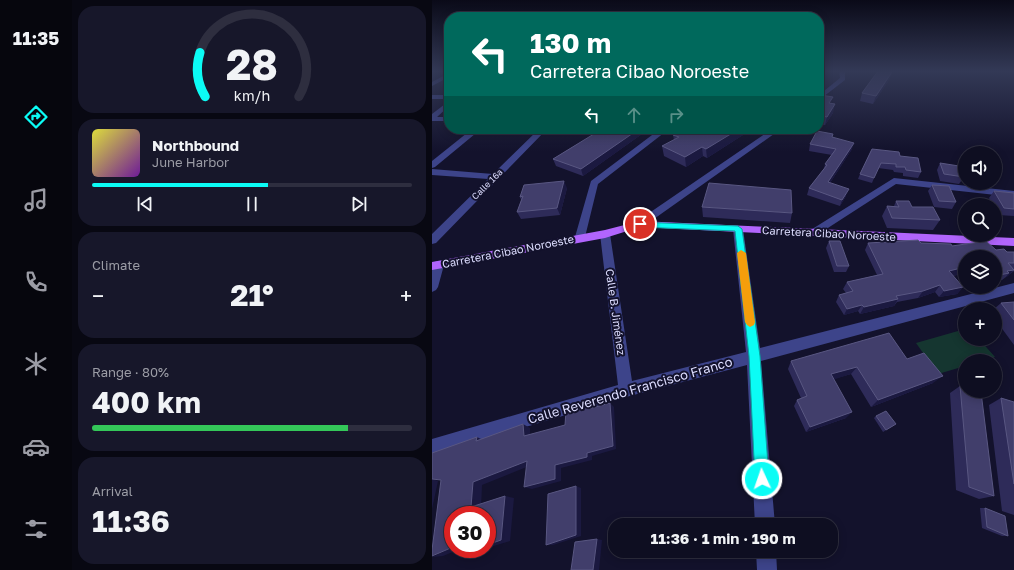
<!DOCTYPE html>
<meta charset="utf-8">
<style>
body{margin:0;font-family:"Golos Text",sans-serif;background:#17172a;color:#f1f3f6;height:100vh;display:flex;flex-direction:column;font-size:15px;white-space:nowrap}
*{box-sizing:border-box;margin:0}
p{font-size:13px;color:#9b9ca5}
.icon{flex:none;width:22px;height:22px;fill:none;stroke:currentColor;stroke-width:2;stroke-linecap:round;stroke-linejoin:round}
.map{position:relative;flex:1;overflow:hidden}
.panel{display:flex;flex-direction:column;gap:6px;padding:6px;background:#080812;width:360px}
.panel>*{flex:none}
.guide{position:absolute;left:12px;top:12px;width:380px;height:122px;border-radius:16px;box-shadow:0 2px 10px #0003,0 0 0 1px #2e2e3f;background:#00695c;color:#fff;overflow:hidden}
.controls{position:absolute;left:526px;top:146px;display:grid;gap:8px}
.controls a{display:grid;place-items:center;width:44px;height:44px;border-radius:50%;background:#0e0e21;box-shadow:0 2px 10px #0003,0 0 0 1px #2e2e3f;font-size:20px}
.speed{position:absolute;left:12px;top:506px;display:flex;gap:8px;font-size:20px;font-weight:700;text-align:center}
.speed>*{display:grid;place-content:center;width:52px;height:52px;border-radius:50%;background:#0e0e21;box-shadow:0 2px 10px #0003,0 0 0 1px #2e2e3f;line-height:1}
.speed .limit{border:6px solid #d22;background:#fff;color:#111}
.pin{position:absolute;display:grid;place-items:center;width:34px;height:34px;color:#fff;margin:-17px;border:2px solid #fff;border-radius:50%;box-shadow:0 1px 4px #0007}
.me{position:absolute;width:44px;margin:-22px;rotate:357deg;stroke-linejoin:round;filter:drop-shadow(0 0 3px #0008)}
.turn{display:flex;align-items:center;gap:14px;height:84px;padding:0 20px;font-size:18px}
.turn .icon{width:52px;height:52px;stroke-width:2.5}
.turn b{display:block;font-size:28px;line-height:34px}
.lanes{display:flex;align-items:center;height:38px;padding:0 20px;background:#0003;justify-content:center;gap:20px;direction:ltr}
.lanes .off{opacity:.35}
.big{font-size:30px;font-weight:700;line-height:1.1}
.panel .tile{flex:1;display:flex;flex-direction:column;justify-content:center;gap:6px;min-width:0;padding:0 14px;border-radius:16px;background:#17172a}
.panel .dial{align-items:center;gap:0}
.dial svg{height:104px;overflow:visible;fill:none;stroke:#2e2e3f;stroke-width:7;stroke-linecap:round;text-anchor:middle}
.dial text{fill:#f1f3f6;stroke:none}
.song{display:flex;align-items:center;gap:12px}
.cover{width:48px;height:48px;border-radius:6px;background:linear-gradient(135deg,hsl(60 70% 55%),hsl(280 70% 35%))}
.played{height:4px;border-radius:2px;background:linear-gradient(90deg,#0bfcf5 55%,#2e2e3f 55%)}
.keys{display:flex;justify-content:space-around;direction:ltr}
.heat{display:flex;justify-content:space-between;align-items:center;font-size:22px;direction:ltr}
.charge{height:6px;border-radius:3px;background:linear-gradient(90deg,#34c759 80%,#2e2e3f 0)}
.trip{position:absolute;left:176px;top:518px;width:230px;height:40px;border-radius:16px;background:#0e0e21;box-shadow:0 2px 10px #0003,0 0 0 1px #2e2e3f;font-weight:700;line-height:40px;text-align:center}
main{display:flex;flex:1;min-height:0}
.dock{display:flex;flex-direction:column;width:72px;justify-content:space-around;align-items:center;background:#06060d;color:#9b9ca5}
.dock .icon{width:28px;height:28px}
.dock .active{color:#0bfcf5}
.dock b{font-size:18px;color:#f1f3f6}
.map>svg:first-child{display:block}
.green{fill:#153630}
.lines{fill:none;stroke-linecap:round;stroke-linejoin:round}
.minor{fill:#3d448a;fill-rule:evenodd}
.major{fill:#b165fd;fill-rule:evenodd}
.wall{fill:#2e2b59}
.shaded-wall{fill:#1b1940}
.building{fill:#413e6b;stroke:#595782}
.route{fill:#0bfcf5;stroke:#07a49f}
.slow{fill:#f59e0b}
.labels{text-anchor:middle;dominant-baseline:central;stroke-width:4;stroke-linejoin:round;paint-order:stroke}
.far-street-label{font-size:9px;fill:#ddf;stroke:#13122c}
.street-label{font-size:11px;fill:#ddf;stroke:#13122c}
.near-street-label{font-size:13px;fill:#ddf;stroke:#13122c}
</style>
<main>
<nav class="dock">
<b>11:35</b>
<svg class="icon active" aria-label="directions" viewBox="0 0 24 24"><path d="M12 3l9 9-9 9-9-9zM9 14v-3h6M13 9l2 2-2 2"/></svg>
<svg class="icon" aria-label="music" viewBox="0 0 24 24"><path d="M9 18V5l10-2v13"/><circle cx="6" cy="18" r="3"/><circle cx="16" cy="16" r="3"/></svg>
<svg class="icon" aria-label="phone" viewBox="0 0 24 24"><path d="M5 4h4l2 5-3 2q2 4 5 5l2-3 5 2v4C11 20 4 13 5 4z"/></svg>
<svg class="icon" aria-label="climate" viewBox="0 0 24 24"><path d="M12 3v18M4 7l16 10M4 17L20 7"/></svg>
<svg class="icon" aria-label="car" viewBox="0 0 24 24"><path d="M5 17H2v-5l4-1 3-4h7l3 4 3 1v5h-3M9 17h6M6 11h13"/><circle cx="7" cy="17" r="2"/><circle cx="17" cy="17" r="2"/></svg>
<svg class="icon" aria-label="filters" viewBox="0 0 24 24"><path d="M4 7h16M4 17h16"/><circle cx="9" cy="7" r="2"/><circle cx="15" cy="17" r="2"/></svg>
</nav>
<section class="panel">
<div class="tile dial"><svg viewBox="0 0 100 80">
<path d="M14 69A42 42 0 1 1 86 69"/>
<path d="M14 69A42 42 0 0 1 10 35" stroke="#0bfcf5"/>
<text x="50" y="56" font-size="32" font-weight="700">28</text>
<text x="50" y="72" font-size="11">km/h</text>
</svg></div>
<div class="tile">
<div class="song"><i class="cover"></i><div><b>Northbound</b><p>June Harbor</p></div></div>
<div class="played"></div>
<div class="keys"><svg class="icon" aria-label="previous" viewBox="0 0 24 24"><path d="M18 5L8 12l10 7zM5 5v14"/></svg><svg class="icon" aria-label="pause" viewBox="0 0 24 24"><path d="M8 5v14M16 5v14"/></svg><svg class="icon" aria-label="next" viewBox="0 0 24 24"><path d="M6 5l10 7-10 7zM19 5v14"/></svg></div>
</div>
<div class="tile"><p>Climate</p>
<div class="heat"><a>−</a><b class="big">21°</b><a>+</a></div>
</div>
<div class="tile"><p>Range · 80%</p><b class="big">400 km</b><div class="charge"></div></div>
<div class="tile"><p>Arrival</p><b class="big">11:36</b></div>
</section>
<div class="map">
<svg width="582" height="570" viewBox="0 0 582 570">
<rect width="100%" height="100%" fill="#13122c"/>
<path class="green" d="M 533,329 L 533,339 L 547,339 L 563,357 L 551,361 L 533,361 L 533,366 L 506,374 L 484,343 Z"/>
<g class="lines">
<path class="minor" d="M 407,71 L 413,71 L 413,80 L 387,100 L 387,95 L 408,78 Z
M 17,73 L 17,77 L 0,86 L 0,82 Z
M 0,95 L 17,95 L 17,99 L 0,99 Z
M 17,101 L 17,106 L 5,117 L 17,117 L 17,121 L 0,121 L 0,114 Z
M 40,129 L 49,129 L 3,167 L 0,168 L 0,161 Z
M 107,129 L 115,129 L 4,243 L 0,244 L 0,234 L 56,179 L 0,175 L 0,169 L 61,174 Z
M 228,129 L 237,129 L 166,184 L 153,237 L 152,240 L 144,240 L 143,237 L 159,181 Z
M 340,129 L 349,129 L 212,226 L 204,226 L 203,224 L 204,222 Z
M 462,178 L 582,191 L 582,197 L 464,184 L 385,235 L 377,235 L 376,233 L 377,231 Z
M 306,226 L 311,229 L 328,348 L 582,283 L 582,293 L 329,361 L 343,525 L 323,525 L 315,365 L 194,397 L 0,455 L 0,439 L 186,385 L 168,234 L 169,231 L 177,231 L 178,234 L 200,381 L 314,352 L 301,229 Z
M 6,261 L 10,262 L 12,265 L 6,287 L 4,290 L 0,292 L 0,266 L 2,262 Z
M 324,551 L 344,551 L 345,570 L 325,570 Z"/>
<path class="major" d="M 208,221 L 582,238 L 582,246 L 208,227 L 173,238 L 0,270 L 0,262 L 173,230 Z"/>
</g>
<path class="wall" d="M 460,72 L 457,80 L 441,104 L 428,101 L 430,93 Z
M 387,98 L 399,104 L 401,113 L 393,125 L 387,124 Z
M 170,129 L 217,129 L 151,176 L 124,166 L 121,159 Z
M 252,129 L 312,129 L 311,135 L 275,158 L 271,156 L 254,167 L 232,156 L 230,146 L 242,140 L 241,135 Z
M 401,137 L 420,149 L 398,183 L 414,196 L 408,206 L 375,195 L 377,188 L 392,169 L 393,164 L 400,155 L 377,151 L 378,144 Z
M 440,149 L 468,156 L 489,172 L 486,178 L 471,176 L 471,173 L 462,172 L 461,170 L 446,168 L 440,183 L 426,179 L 428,174 Z
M 508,163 L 532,177 L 527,184 L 508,181 L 505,170 Z
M 500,185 L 524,202 L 520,209 L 502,207 L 496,191 Z
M 135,188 L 128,215 L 89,219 L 85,212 L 89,200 L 88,197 Z
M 562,191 L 582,193 L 582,216 L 566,215 L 563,209 L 563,205 L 561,205 L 557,198 Z
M 464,201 L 480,207 L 508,220 L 501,230 L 455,228 L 450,216 L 455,206 L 462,206 Z
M 270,207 L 360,213 L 358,223 L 271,217 Z
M 397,241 L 417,266 L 414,272 L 402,272 L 394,248 Z
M 436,243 L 489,243 L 575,252 L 582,252 L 582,271 L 570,280 L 563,281 L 563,257 L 533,257 L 533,273 L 521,276 L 531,287 L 525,294 L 507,297 L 503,292 L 486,298 L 465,302 L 462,306 L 428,314 L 426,311 L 412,315 L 404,302 L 407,295 L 414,293 L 411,289 L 415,282 L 445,275 L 433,250 Z
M 582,302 L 582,345 L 563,319 L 563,309 L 562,309 L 569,303 Z
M 475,359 L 501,383 L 439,407 L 419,374 L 401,379 L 414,418 L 374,432 L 362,406 L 365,400 L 369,398 L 356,369 L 359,361 Z
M 528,386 L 562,496 L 547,499 L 524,490 L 518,393 Z
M 569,398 L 582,403 L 582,515 L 570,511 L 557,405 Z
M 444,416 L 461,426 L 451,432 L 442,418 Z
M 548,508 L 553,508 L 576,536 L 570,536 L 550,528 Z"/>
<path class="shaded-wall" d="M 387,71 L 391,71 L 387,75 Z
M 460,72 L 457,80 L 441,104 L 444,96 Z
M 403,104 L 401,113 L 393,125 L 395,117 Z
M 207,129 L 217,129 L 151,176 L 149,169 Z
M 306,129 L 312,129 L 311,135 L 275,158 L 274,149 Z
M 422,143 L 420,149 L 394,189 L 396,182 Z
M 270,147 L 271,156 L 254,167 L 253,157 Z
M 132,181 L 135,188 L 128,215 L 125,208 Z
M 417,189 L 414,196 L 408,206 L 410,200 Z
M 533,267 L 533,273 L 511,278 L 517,271 Z
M 582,270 L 575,277 L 574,277 L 577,273 L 575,271 Z
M 508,285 L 503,292 L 486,298 L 491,291 Z
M 531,287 L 525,294 L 507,297 L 512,291 Z
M 466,299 L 462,306 L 428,314 L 432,307 Z
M 430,305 L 426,311 L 412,315 L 415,309 Z
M 425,367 L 419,374 L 394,382 L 399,374 Z
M 511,376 L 501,383 L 439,407 L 446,400 Z
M 178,403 L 182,407 L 184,449 L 160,456 L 160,460 L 129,468 L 129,481 L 100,489 L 92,487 L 123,465 L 155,453 Z
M 420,412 L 414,418 L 374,432 L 378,427 Z
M 91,424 L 98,428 L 98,439 L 92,436 Z
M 45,437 L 53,441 L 44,441 Z
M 95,461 L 102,464 L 50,485 L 49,509 L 39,507 L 41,482 Z
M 0,479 L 6,481 L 0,509 Z
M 144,486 L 149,488 L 149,536 L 121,545 L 114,545 Z
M 73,496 L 82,498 L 78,541 L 55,548 L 55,545 Z
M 165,539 L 170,540 L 167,570 L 161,570 Z
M 21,547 L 21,549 L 28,549 L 11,556 L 0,557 Z
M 44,549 L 54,549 L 46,552 L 35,552 Z"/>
<path class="building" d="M 446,71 L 453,71 L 460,72 L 444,96 L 430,93 Z
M 389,95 L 401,97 L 397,103 L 403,104 L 395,117 L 387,115 L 387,98 Z
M 170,129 L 207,129 L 149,169 L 121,159 Z
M 252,129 L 307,129 L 274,149 L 270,147 L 253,157 L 230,146 L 247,137 L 241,135 Z
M 385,131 L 401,134 L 400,137 L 422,143 L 396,182 L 417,189 L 410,200 L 377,188 L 395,165 L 393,164 L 404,149 L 378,144 Z
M 440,149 L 467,152 L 468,156 L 486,158 L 489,172 L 474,170 L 473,167 L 464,167 L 464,164 L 449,163 L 442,178 L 428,174 Z
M 508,163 L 527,166 L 532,177 L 512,174 Z
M 132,181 L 125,208 L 85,212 L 91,196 L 88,197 L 92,185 Z
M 277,183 L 359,190 L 360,213 L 270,207 Z
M 500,185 L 517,186 L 524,202 L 507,201 Z
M 562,191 L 582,193 L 582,209 L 572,208 Z
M 464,201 L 477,201 L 480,207 L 501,207 L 508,220 L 460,218 L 455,206 L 467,207 Z
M 486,240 L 489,243 L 519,244 L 520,246 L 554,241 L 564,250 L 572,249 L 575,252 L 582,252 L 582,263 L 576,263 L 582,270 L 575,271 L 577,273 L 563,276 L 563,257 L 533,257 L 533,267 L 517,271 L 531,287 L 512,291 L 508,285 L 491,291 L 464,296 L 466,299 L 432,307 L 430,305 L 415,309 L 407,295 L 421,291 L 415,282 L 451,274 L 436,243 Z
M 397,241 L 408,241 L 417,266 L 405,266 Z
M 582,302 L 582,320 L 569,303 Z
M 457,333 L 475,359 L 492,353 L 511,376 L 446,400 L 425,367 L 399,374 L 420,412 L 378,427 L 365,400 L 375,396 L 359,361 Z
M 528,386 L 533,387 L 533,391 L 545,391 L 549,392 L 562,496 L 537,487 Z
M 569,398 L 582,402 L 582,484 Z
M 178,403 L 181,446 L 155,453 L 155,457 L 123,465 L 123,479 L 92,487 L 95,461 L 41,482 L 39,507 L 73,496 L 69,540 L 55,545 L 55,515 L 21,515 L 21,547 L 0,556 L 0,550 L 9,480 L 0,479 L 0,453 L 45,437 L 44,441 L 91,424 L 92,436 L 133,425 L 134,411 L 156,405 L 156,409 Z
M 454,411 L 464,424 L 454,430 L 444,416 Z
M 144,486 L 144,535 L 114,545 L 116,494 Z
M 553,508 L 573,516 L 576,536 L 555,527 Z
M 165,539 L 161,570 L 139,570 L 143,542 Z
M 36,549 L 44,549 L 35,552 Z"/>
<linearGradient id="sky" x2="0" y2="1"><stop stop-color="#0a0a18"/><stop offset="0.47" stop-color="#333956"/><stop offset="1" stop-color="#333956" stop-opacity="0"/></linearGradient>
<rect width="582" height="151" fill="url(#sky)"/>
<path class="route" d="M 206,222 L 306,226 L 310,229 L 328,356 L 337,479 L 335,484 L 330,486 L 325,484 L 323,479 L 317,356 L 303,231 L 208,227 L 206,226 Z"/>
<path class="slow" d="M 309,250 L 314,253 L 323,322 L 322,325 L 318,327 L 315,325 L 313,322 L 305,253 Z"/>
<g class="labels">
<g class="far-street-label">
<text transform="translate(55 184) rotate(-45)">Calle 16ª</text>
</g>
<g class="street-label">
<text transform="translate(397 233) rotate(3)">Carretera Cibao Noroeste</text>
<text transform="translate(76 251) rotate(-11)">Carretera Cibao Noroeste</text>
<text transform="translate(184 312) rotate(82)">Calle B. Jiménez</text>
</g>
<g class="near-street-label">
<text transform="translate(198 390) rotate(-16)">Calle Reverendo Francisco Franco</text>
</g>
</g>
</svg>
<div class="controls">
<a><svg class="icon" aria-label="sound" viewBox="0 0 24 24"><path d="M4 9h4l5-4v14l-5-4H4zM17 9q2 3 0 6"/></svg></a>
<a><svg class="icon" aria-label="search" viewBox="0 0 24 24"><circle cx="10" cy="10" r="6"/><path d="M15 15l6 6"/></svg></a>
<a><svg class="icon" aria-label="layers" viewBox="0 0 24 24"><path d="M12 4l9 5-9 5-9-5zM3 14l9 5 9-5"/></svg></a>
<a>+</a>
<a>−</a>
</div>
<div class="speed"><div class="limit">30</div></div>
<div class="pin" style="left:208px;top:224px;background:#d93025"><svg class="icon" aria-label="arrive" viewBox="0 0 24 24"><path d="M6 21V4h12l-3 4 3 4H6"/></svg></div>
<svg class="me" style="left:330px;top:479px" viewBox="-20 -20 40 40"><circle r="17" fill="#0bfcf5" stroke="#fff" stroke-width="3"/><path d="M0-11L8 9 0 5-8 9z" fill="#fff"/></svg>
<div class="trip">11:36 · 1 min · 190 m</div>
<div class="guide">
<div class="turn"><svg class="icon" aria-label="left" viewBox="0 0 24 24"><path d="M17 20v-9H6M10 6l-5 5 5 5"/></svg><div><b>130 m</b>Carretera Cibao Noroeste</div></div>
<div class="lanes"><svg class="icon" aria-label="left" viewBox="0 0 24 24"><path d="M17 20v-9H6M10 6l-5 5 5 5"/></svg><svg class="icon off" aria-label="ahead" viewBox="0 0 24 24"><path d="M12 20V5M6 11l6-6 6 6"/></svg><svg class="icon off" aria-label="right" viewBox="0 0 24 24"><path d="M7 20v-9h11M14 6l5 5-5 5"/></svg></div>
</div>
</div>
</main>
